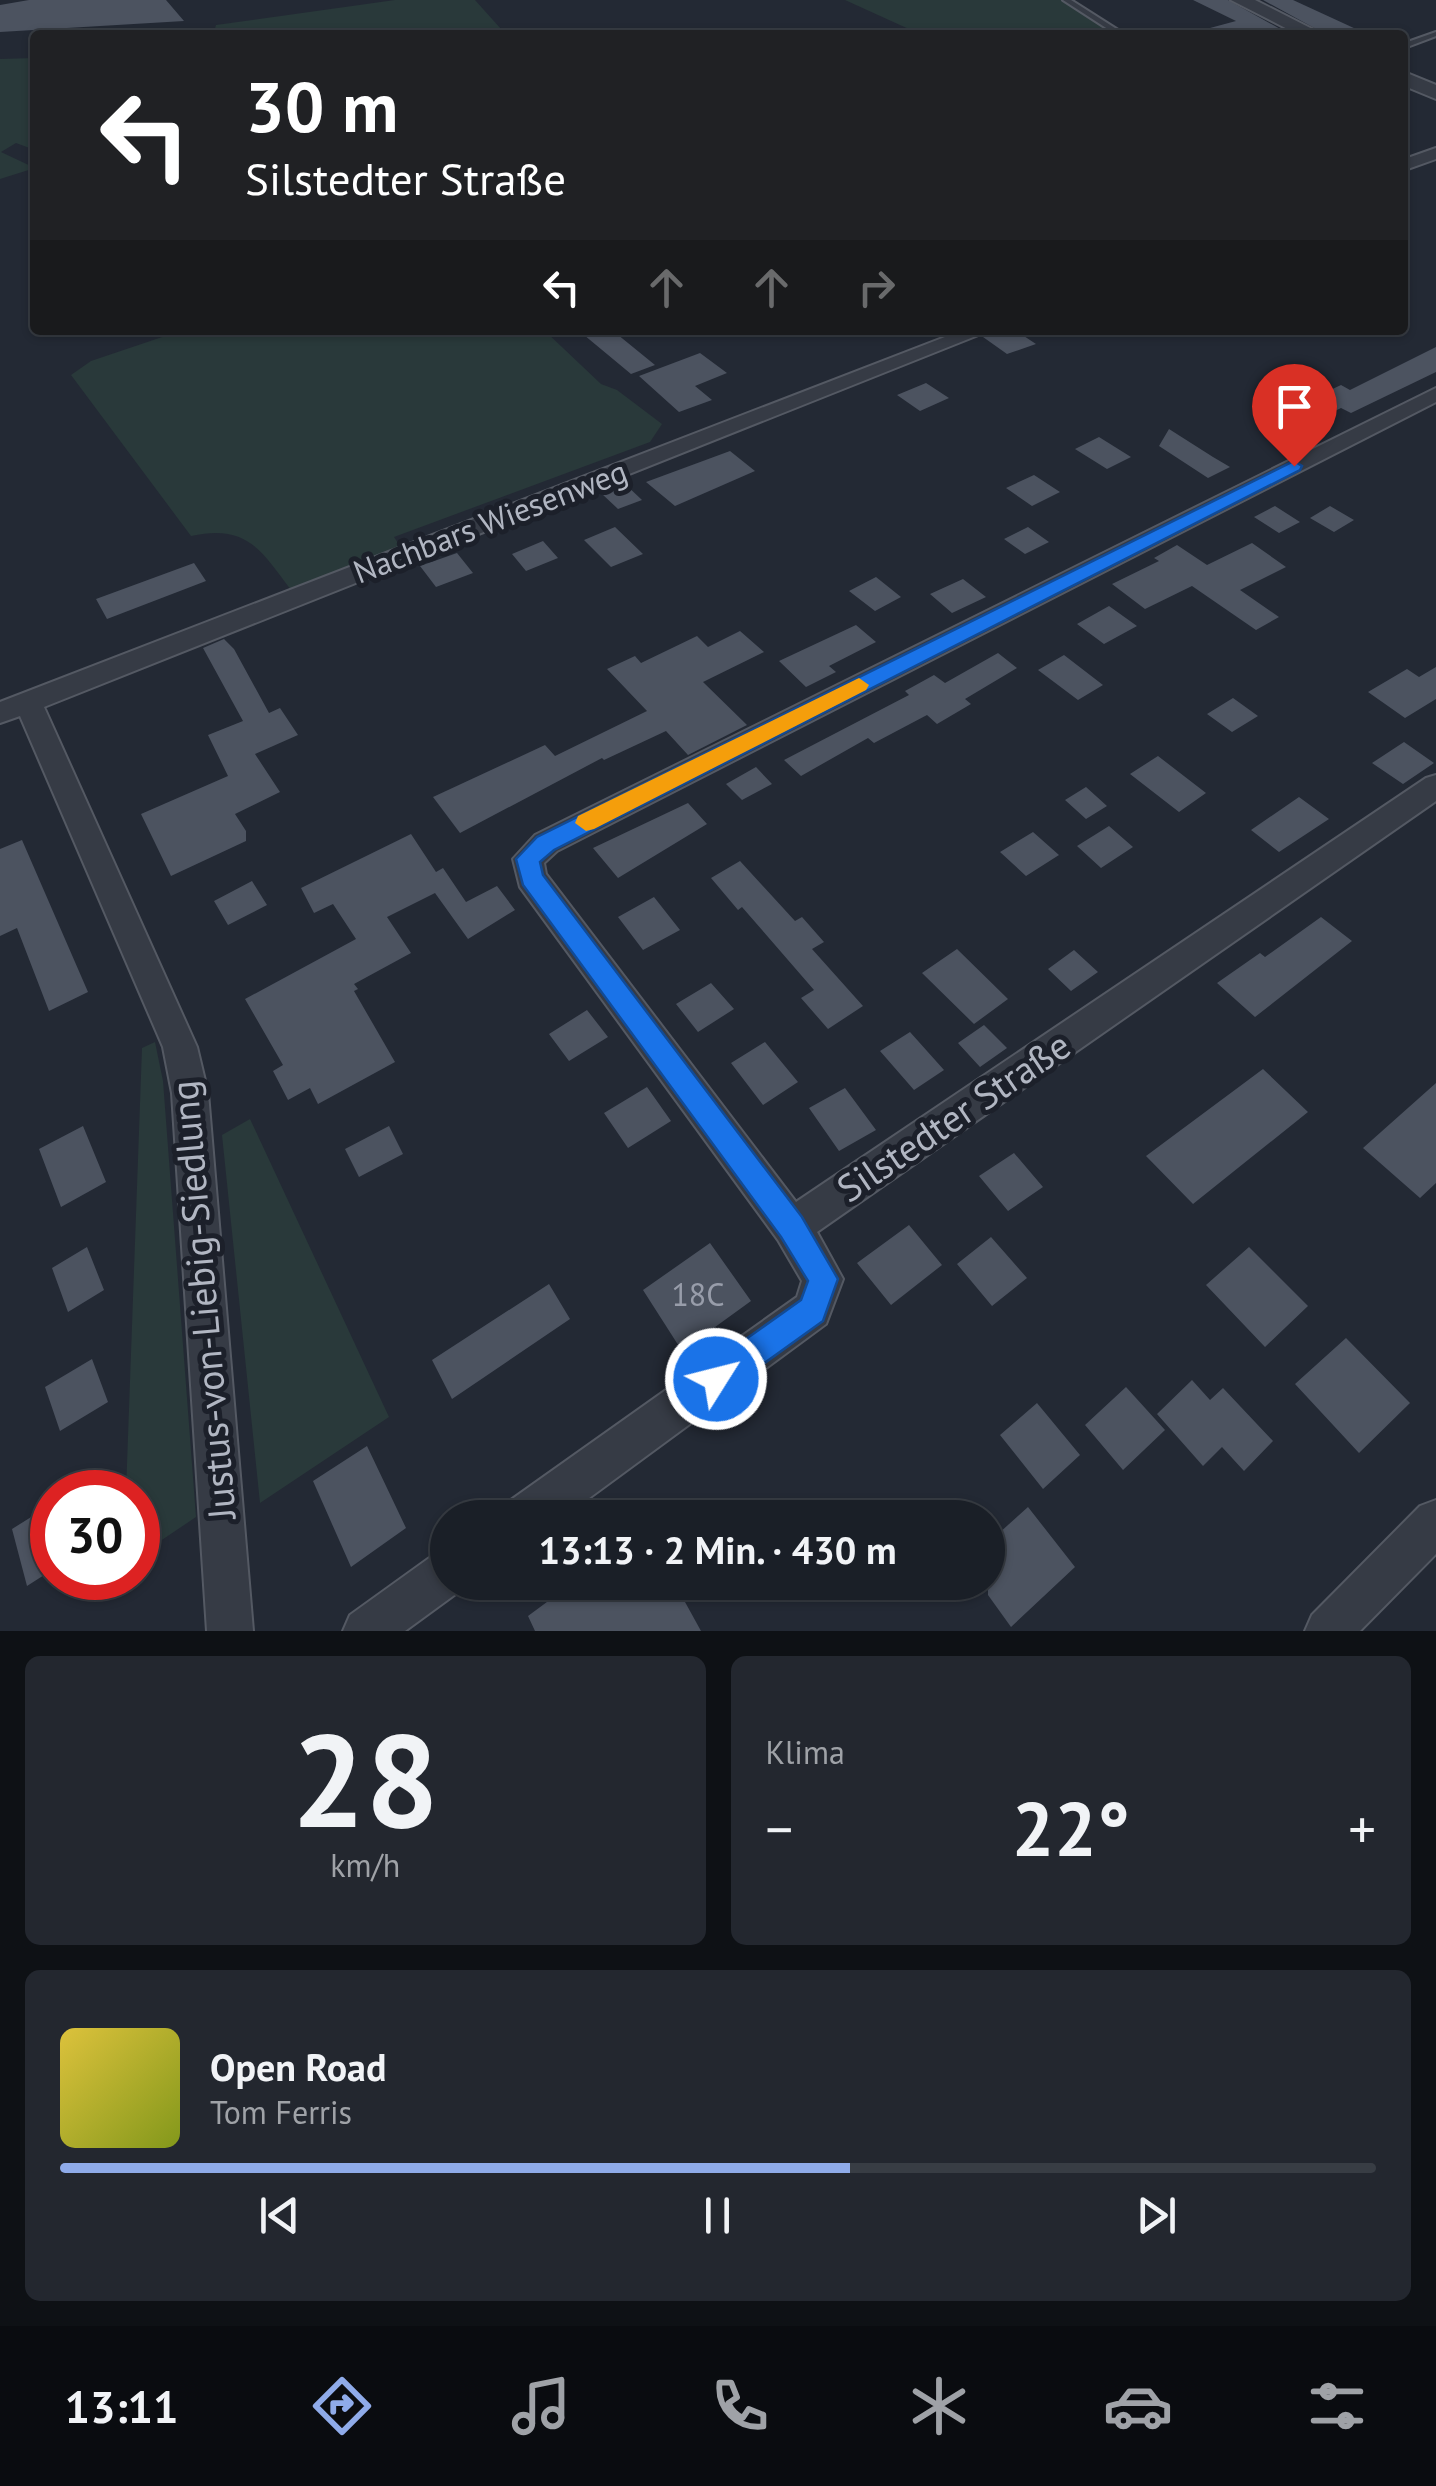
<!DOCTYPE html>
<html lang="de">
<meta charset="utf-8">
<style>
body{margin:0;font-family:"PT Sans",sans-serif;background:#23272f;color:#f1f3f6;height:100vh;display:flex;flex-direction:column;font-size:38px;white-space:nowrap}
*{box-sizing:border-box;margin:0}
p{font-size:32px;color:#9fa2a7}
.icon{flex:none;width:55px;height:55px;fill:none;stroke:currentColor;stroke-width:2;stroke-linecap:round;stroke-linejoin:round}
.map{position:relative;height:1631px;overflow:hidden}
.sheet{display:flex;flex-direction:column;gap:25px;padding:25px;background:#0e1115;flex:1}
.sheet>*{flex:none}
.hud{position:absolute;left:30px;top:30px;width:1378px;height:305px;border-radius:10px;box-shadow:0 2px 8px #0004,0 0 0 2px #383d44;background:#202124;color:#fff;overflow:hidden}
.speed{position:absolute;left:30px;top:1470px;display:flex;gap:20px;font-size:50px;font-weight:700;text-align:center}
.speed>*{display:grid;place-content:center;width:130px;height:130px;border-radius:50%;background:#1a1f27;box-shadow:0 2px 8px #0004,0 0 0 2px #383d44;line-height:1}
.speed .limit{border:15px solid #d22;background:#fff;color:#111}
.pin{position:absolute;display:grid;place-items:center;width:85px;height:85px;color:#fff;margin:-102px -42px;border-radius:50% 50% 50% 0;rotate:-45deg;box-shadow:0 0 10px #0007}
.pin .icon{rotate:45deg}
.me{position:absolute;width:110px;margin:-55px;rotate:54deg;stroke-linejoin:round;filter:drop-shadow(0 0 8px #0008)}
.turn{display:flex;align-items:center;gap:35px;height:210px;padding:0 50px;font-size:45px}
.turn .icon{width:130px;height:130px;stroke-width:2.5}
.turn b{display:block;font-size:70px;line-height:85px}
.lanes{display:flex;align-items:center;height:95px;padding:0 50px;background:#0003;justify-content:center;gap:50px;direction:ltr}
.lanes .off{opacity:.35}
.big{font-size:75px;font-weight:700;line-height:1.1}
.sheet .widget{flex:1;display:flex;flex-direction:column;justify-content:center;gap:15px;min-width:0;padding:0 35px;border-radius:15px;background:#23272f}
.sheet .dial{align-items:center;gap:0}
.dial b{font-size:130px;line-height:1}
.song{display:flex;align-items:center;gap:30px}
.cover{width:120px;height:120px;border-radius:15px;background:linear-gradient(135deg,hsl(50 70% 55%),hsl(70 70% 35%))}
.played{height:10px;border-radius:5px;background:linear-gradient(90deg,#8fabe9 60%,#383d44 60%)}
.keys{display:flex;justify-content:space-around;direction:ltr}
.heat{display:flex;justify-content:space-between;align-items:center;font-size:55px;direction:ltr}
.sheet .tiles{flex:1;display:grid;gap:25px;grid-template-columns:1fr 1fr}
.widget:last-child{grid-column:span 2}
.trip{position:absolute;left:430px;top:1500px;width:575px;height:100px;border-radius:50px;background:#1a1f27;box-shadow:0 2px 8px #0004,0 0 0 2px #383d44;font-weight:700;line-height:100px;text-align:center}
.menu{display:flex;height:160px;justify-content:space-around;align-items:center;background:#0a0c10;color:#9fa2a7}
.menu .icon{width:70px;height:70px}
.menu .active{color:#8fabe9}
.menu b{font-size:45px;color:#f1f3f6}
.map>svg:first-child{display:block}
.green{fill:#29393a}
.building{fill:#4c5360}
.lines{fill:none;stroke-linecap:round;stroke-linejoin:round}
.service-casing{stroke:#545963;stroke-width:4}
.minor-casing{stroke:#545963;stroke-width:4}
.tertiary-casing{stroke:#545963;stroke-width:4}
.service{fill:#363b45;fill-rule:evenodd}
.minor{fill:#363b45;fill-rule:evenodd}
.tertiary{fill:#363b45;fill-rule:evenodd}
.route{fill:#1a73e8;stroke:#114b97;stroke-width:2.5}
.slow{fill:#f59e0b}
.labels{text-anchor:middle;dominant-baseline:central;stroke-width:10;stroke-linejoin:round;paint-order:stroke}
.street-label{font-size:32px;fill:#b1b6c2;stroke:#1c202a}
.near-number-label{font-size:32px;fill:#989daa}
.near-street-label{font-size:38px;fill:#b1b6c2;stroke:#1c202a}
</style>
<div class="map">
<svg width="1436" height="1631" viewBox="0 0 1436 1631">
<rect width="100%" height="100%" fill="#232934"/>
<path class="green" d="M 395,0 L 475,0 L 501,29 L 485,32 L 488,35 L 213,35 L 216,25 Z
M 845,0 L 1062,0 L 1115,29 L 1094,35 L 922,35 Z
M 35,58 L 35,150 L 16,143 L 1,152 L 35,168 L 0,179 L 0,59 Z
M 183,330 L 544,330 L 601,384 L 617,390 L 662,424 L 650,442 L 394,537 L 400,546 L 291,590 C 261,550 247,524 191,536 L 71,375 L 91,361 Z
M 155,1042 L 163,1081 L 196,1517 L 138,1556 L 138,1492 L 126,1492 L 142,1048 Z
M 250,1119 L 389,1417 L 260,1503 L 222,1135 Z"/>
<path class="building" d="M 29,0 L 166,0 L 184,21 L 0,32 L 0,5 Z
M 1193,0 L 1228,0 L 1291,35 L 1211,35 L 1210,28 L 1236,21 Z
M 1263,0 L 1293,0 L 1369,35 L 1327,35 Z
M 578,330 L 612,330 L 655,365 L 631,374 Z
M 995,330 L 1015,330 L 1036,344 L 1007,354 L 983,337 Z
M 1436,347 L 1436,372 L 1351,413 L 1341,408 L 1298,429 L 1275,416 L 1341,385 L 1350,390 Z
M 700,353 L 727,373 L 695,386 L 712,400 L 679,412 L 639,376 Z
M 926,383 L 949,398 L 920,411 L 897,395 Z
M 1169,429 L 1213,457 L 1230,467 L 1208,478 L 1159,446 Z
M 1099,437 L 1131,457 L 1107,469 L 1075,449 Z
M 730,451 L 755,471 L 675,506 L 646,482 Z
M 1034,475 L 1060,492 L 1032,506 L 1006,488 Z
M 625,484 L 642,500 L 618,509 L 601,493 Z
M 1275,506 L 1300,522 L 1279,533 L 1254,517 Z
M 1330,506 L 1354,520 L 1334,532 L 1310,518 Z
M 615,527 L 643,554 L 611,567 L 584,540 Z
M 1028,527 L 1049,542 L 1025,554 L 1004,539 Z
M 543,541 L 558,558 L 526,571 L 512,554 Z
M 1252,543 L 1286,567 L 1240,590 L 1279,617 L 1256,630 L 1192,586 L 1145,609 L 1112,584 L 1159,561 L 1154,558 L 1177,545 L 1207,565 Z
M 457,553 L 473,573 L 436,587 L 420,566 Z
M 194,563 L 206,581 L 107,619 L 96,599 Z
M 876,577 L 901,597 L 875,611 L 849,591 Z
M 963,579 L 986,597 L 952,613 L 930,594 Z
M 1109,606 L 1137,626 L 1104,644 L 1077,624 Z
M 856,625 L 876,642 L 829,666 L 836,672 L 806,687 L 779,661 Z
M 740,631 L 764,652 L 703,682 L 747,725 L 688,755 L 666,731 L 604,760 L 602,758 L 460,833 L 433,797 L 545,745 L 555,756 L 647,711 L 607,669 L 635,656 L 641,663 L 697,636 L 708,647 Z
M 224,639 L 234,649 L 269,713 L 280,708 L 298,735 L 255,754 L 280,792 L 235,814 L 246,831 L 246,841 L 171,876 L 141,814 L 228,776 L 208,735 L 243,721 L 203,648 Z
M 998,653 L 1017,668 L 965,699 L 971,704 L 937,724 L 927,715 L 874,743 L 868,738 L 801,776 L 784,760 L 909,695 L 905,691 L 934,675 L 945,683 Z
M 1064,655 L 1103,685 L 1078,700 L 1038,670 Z
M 1436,667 L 1436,699 L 1405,718 L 1368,692 L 1407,669 L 1419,677 Z
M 1233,698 L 1258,716 L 1232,732 L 1207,714 Z
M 1404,742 L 1434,763 L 1403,784 L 1372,763 Z
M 1158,756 L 1206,793 L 1179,812 L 1130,774 Z
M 756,767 L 772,784 L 742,800 L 726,784 Z
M 1086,787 L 1107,806 L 1086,819 L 1065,800 Z
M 1299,797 L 1329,819 L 1279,852 L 1251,830 Z
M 688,803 L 707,824 L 618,878 L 593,848 Z
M 1109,826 L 1133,847 L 1101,868 L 1077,846 Z
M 1033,832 L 1059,855 L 1026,876 L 1000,852 Z
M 411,834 L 436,872 L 443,868 L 466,902 L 497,886 L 515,910 L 468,939 L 435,893 L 387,917 L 411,953 L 354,984 L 358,989 L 354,991 L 395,1062 L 318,1104 L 310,1088 L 288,1100 L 273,1071 L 283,1065 L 245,999 L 356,939 L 333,904 L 314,913 L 301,888 Z
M 22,840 L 88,992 L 49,1011 L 17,928 L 0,936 L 0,849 Z
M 740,861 L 795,921 L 802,917 L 824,942 L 812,949 L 863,1006 L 828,1029 L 801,998 L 814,990 L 742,907 L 738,910 L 711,878 Z
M 252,881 L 267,905 L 228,925 L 214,901 Z
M 654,897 L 680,930 L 643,950 L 618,917 Z
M 1321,917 L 1352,941 L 1255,1017 L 1217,983 L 1260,953 L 1265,957 Z
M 957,949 L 1008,999 L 974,1024 L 922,973 Z
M 1074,950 L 1098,972 L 1071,991 L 1048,969 Z
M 711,983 L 734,1009 L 698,1032 L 676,1004 Z
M 587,1010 L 608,1037 L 569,1061 L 549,1034 Z
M 984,1025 L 1007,1048 L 980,1067 L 958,1043 Z
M 910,1032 L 944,1070 L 914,1090 L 880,1051 Z
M 765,1042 L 798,1082 L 763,1105 L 731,1063 Z
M 1263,1069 L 1308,1112 L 1193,1204 L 1146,1156 Z
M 1436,1083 L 1436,1183 L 1420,1198 L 1363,1148 Z
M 647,1087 L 671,1121 L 628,1148 L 604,1113 Z
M 845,1088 L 876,1130 L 839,1151 L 809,1108 Z
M 83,1126 L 106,1182 L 61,1207 L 39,1149 Z
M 389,1126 L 403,1154 L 359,1177 L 345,1149 Z
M 1014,1153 L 1043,1187 L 1008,1211 L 979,1176 Z
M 909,1225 L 942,1265 L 891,1305 L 857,1263 Z
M 991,1237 L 1027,1278 L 992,1306 L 957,1264 Z
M 710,1243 L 751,1301 L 682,1351 L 643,1290 Z
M 87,1247 L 104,1290 L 68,1312 L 52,1268 Z
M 1249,1247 L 1308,1306 L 1265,1347 L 1206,1285 Z
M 549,1284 L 570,1319 L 452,1399 L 432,1360 Z
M 1346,1338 L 1410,1403 L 1359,1453 L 1295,1384 Z
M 92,1359 L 108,1402 L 60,1431 L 45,1387 Z
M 1192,1380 L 1210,1400 L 1223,1388 L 1273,1441 L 1244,1471 L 1222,1447 L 1203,1466 L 1157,1414 Z
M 1126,1387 L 1165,1430 L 1123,1470 L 1085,1425 Z
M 1037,1403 L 1080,1455 L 1043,1489 L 1000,1435 Z
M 367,1446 L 406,1528 L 351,1567 L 313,1481 Z
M 52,1504 L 52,1570 L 27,1586 L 12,1529 Z
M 1028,1507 L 1075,1567 L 1011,1627 L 988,1595 L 988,1543 Z
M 574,1582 L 674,1582 L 701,1631 L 535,1631 L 528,1616 Z"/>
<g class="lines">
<defs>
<path id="service" d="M 1063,0 L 1071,0 L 1126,35 L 1117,35 Z
M 1436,32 L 1436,36 L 1402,49 L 1402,44 Z"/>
<path id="minor" d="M 1436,148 L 1436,159 L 1402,171 L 1402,160 Z
M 963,330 L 991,330 L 44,707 L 197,1047 L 208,1093 L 253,1631 L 207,1631 L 172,1093 L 163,1047 L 20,716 L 0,723 L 0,702 Z
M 1436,388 L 1436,402 L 557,851 L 544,863 L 546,874 L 796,1202 L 1426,778 L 1436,775 L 1436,801 L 817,1232 L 843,1279 L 826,1324 L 562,1518 L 502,1518 L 508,1502 L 797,1297 L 802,1281 L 778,1240 L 520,887 L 513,859 L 535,835 Z
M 1436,1500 L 1436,1554 L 1360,1631 L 1305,1631 L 1312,1615 L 1420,1506 Z
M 448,1550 L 448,1582 L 466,1582 L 464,1588 L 405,1631 L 343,1631 L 350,1615 L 432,1556 Z"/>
<path id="tertiary" d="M 1231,0 L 1255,0 L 1324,35 L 1299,35 Z
M 1402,71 L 1436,85 L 1436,99 L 1402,85 Z"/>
</defs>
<use href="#service" class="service-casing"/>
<use href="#minor" class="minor-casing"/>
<use href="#tertiary" class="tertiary-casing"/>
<use href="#service" class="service"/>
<use href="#minor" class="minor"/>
<use href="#tertiary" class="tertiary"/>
</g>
<path class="route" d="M 1294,461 L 1302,466 L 1300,470 L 554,850 L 540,862 L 543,875 L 802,1217 L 838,1279 L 823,1321 L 727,1390 L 716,1395 L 705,1390 L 700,1379 L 705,1368 L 801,1300 L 808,1281 L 781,1237 L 523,885 L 516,859 L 537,837 Z"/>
<path class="slow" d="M 859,678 L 869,685 L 866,690 L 594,829 L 586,831 L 575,823 L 578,816 Z"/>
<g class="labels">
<g class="street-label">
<text transform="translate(490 521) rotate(-21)">Nachbars Wiesenweg</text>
</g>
<g class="near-number-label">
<text x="698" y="1294">18C</text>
</g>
<g class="near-street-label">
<text transform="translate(953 1116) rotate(-34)">Silstedter Straße</text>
<text transform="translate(202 1300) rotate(-95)">Justus-von-Liebig-Siedlung</text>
</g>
</g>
</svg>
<div class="speed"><div class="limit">30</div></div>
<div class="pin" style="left:1294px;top:466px;background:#d93025"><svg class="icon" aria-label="arrive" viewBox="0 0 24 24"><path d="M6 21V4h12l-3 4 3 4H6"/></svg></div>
<svg class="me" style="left:716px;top:1379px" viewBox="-20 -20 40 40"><circle r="17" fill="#1a73e8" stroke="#fff" stroke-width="3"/><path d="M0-11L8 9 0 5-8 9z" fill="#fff"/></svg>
<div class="trip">13:13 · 2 Min. · 430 m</div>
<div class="hud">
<div class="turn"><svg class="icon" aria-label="left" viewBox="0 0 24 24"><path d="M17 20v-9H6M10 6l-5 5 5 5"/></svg><div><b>30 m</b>Silstedter Straße</div></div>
<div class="lanes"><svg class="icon" aria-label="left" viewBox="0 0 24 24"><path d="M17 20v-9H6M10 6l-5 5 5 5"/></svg><svg class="icon off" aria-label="ahead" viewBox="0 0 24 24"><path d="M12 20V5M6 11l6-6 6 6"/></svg><svg class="icon off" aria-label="ahead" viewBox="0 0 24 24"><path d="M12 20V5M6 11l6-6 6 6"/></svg><svg class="icon off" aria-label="right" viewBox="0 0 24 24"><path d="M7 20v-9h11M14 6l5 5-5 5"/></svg></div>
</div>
</div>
<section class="sheet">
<div class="tiles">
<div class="widget dial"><b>28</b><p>km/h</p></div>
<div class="widget"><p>Klima</p>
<div class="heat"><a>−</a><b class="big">22°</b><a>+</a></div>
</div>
<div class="widget">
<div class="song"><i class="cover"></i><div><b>Open Road</b><p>Tom Ferris</p></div></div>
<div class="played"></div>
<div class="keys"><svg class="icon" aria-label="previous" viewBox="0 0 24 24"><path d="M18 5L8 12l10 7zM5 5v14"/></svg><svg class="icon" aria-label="pause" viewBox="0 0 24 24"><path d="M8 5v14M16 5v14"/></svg><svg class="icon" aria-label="next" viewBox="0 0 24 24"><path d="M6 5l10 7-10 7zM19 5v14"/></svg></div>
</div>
</div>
</section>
<nav class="menu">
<b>13:11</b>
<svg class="icon active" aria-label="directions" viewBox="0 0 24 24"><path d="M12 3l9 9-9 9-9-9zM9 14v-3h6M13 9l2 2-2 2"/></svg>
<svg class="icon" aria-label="music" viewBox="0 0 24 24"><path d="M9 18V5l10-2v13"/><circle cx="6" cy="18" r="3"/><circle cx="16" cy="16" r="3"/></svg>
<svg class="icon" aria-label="phone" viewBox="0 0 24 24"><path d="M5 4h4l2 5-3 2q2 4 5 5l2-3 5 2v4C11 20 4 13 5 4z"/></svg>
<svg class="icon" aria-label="climate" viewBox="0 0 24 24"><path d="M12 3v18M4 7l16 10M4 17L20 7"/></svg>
<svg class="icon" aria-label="car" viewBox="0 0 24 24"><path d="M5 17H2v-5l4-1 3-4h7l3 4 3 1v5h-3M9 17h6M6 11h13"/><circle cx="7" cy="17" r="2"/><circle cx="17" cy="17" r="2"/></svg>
<svg class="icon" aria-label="filters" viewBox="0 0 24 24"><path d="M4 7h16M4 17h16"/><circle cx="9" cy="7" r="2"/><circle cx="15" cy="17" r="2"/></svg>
</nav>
